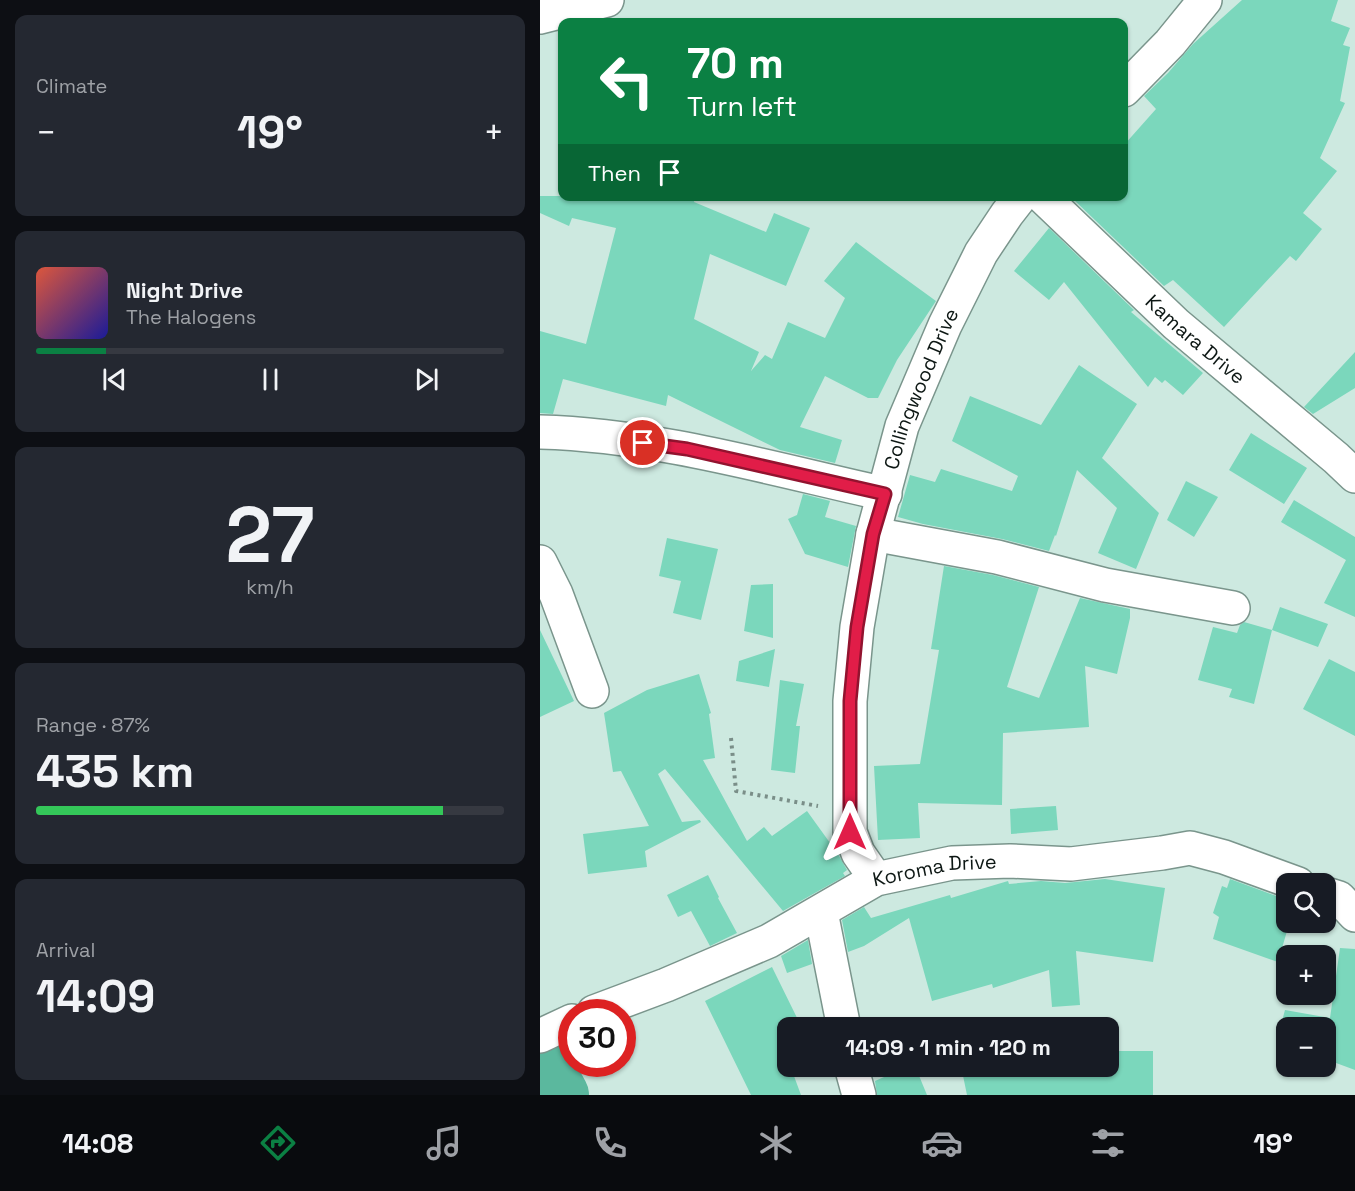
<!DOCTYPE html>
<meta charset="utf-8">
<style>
body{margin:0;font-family:"Space Grotesk",sans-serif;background:#242831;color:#f1f3f6;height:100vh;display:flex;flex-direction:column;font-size:22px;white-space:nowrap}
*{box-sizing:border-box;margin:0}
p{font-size:20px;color:#9ea1a6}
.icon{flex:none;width:33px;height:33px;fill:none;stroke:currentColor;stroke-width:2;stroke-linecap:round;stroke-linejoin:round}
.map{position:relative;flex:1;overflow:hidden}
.sheet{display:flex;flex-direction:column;gap:15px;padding:15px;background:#0d0f14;width:540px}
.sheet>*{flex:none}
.hud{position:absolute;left:18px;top:18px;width:570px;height:183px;border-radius:12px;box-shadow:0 2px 4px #0004;background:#0b8043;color:#fff;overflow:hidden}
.controls{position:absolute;left:736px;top:873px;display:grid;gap:12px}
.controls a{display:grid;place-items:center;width:60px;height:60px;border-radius:12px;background:#171b24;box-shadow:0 2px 4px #0004;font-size:30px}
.speed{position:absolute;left:18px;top:999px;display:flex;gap:12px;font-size:30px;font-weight:700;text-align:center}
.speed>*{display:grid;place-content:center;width:78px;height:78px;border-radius:50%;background:#171b24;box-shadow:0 2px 4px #0004;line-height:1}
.speed .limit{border:9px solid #d22;background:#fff;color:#111}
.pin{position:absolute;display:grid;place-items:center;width:51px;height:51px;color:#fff;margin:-26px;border:3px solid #fff;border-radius:50%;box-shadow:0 2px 6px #0007}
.me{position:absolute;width:66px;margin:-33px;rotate:0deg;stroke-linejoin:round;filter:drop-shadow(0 0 4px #0008)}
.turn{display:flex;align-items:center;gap:21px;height:126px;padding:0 30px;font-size:27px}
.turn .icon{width:78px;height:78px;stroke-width:2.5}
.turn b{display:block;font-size:42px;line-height:51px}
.then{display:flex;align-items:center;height:57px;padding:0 30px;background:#0003;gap:12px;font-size:22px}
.big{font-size:45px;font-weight:700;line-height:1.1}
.sheet .card{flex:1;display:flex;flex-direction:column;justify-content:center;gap:9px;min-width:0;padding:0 21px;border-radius:12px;background:#242831}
.sheet .dial{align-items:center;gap:0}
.dial b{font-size:78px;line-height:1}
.song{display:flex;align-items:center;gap:18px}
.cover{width:72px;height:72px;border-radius:9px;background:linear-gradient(135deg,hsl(10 70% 55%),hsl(240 70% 35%))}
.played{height:6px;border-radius:3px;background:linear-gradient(90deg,#0b8043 15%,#363941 15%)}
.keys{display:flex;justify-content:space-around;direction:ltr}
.heat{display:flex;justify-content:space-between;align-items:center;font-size:33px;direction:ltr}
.charge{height:9px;border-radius:4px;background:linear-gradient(90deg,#34c759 87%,#363941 0)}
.trip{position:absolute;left:237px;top:1017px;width:342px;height:60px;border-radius:12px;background:#171b24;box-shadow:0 2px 4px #0004;font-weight:700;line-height:60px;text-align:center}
.menu{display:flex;height:96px;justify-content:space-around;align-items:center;background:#090b0e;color:#9ea1a6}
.menu .icon{width:42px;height:42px}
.menu .active{color:#0b8043}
.menu b{font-size:27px;color:#f1f3f6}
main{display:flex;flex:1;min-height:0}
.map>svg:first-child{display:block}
.green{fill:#8ec9b7}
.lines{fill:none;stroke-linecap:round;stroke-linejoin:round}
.river{stroke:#5bb89e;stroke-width:56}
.building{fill:#7bd7bc}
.street-casing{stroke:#7a958c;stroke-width:36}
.path{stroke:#7a8e88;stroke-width:4;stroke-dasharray:3 4.5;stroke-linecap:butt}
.street{stroke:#fff;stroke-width:33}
.route-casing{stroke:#92132f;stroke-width:15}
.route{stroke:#e11d48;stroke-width:10}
.labels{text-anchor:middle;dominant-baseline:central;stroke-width:5;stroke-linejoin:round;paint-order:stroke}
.street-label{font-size:20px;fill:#0d1714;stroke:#fff}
</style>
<main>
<section class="sheet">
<div class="card"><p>Climate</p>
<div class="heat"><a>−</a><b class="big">19°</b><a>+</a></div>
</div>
<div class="card">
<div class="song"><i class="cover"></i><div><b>Night Drive</b><p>The Halogens</p></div></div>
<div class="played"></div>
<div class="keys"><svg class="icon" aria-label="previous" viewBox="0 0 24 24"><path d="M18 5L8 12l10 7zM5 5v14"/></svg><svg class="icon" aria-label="pause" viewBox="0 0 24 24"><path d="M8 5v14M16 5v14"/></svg><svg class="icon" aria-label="next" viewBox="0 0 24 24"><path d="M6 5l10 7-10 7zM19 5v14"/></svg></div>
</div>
<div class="card dial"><b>27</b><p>km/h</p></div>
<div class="card"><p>Range · 87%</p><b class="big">435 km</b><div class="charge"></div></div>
<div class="card"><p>Arrival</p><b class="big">14:09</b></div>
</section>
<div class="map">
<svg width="815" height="1095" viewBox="0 0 815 1095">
<rect width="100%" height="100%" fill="#cde9e0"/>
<path class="green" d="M 12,1059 L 32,1095 L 14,1095 L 0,1069 L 0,1066 Z"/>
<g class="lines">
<path class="river" d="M 0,1050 L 9,1073 L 21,1095"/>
</g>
<path class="building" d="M 702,0 L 798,0 L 791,21 L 810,28 L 803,45 L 810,47 L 800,101 L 805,103 L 780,158 L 797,171 L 763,213 L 782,229 L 756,261 L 750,256 L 684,327 L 633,280 L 624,286 L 533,199 L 535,196 L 584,196 L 584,145 L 616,109 L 604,96 L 628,73 L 653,44 Z
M 0,196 L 155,196 L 154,202 L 226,232 L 234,213 L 270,228 L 246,286 L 170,254 L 154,319 L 219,352 L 211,371 L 225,355 L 232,359 L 248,322 L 285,338 L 305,298 L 284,281 L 316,242 L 345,264 L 396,301 L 357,360 L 338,398 L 328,398 L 285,376 L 260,427 L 302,440 L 295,463 L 240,450 L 128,395 L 126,406 L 23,379 L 13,414 L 0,413 L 0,331 L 46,344 L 76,228 L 32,218 L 29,226 L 0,213 Z
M 509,228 L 594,310 L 591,312 L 663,373 L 643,395 L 625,380 L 622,383 L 615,377 L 608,387 L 524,282 L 509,300 L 474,271 Z
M 815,352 L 815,388 L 773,414 L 764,407 Z
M 539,365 L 597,404 L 562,458 L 619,513 L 596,569 L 558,553 L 577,508 L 537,470 L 516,536 L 515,535 L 509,551 L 462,539 L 383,524 L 358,517 L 370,475 L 395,482 L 401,469 L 472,491 L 478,476 L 412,441 L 430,396 L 501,425 Z
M 711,433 L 767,468 L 744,504 L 689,470 Z
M 646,481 L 678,497 L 654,537 L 627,520 Z
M 263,494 L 290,501 L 285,517 L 316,526 L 308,567 L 265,554 L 248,519 L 257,515 Z
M 754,500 L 815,537 L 815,617 L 784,603 L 806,560 L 741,522 Z
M 127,538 L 178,549 L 161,620 L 133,613 L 141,581 L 119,576 Z
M 404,566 L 453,575 L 499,587 L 467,687 L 499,698 L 540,598 L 590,609 L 590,618 L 577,674 L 545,666 L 549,727 L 463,733 L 462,805 L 378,803 L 380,838 L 338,840 L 334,766 L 380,764 L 399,650 L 391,649 Z
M 233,584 L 233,638 L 204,631 L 211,585 Z
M 740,607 L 788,624 L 778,647 L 732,630 Z
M 704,622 L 732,630 L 714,704 L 689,697 L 692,689 L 658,680 L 673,627 L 697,633 L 700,625 Z
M 0,630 L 34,701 L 0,717 Z
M 235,649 L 229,687 L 196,681 L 199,661 Z
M 789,659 L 815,672 L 815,736 L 763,709 Z
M 159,674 L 171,713 L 169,714 L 175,758 L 163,760 L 207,841 L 224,827 L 232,836 L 267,811 L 298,854 L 307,870 L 303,873 L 305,876 L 243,911 L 125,769 L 118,774 L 142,822 L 160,820 L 161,822 L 105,851 L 107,867 L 48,874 L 43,834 L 109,826 L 81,771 L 73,772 L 64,713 L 107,690 Z
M 240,680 L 264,684 L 256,726 L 260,726 L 255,773 L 231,770 Z
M 516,806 L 518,830 L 471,834 L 470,809 Z
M 168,875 L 179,897 L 178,898 L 197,933 L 170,946 L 151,911 L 138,917 L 127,895 Z
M 565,879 L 625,888 L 613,962 L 536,951 L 540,1005 L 512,1007 L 509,970 L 453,988 L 452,984 L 392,1001 L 369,918 L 324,946 L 308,952 L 302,920 L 324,907 L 331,918 L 410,895 L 411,898 L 468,881 L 469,884 L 501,881 L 525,883 Z
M 690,879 L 747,900 L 747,931 L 738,962 L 673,939 L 679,917 L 673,913 L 682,886 L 687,888 Z
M 268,940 L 272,964 L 247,973 L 241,956 Z
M 800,948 L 815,949 L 815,1070 L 788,1060 L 791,1041 L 786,1039 L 786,1028 L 759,1028 L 742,1021 L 745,1010 L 790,1018 Z
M 232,967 L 262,1028 L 248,1028 L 248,1066 L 254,1066 L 251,1068 L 261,1095 L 211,1095 L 165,1001 Z
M 568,1051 L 613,1051 L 613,1095 L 427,1095 L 421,1066 L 568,1066 Z
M 369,1066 L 375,1066 L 387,1095 L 337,1095 L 335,1081 Z"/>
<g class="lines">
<defs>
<g id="street">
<path d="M 0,17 L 67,0"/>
<path d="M 584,90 L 630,43 L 665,0"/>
<path id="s1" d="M 502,196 L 636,324 L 796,458 L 815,476"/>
<path d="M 0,432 C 116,435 232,469 345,494"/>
<path d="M 333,534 L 457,557 L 565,585 L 693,608"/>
<path d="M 0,562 L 16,594 L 52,691"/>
<path id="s2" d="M 336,879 L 318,853 L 310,832 L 310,701 L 317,627 L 333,534 L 362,426 L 405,325 L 441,253 L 467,214 L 481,196"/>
<path d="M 786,894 L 799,898 L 815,915"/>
<path d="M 281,912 L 304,1028"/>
<path id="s3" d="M 54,1012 L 126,985 L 229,941 L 336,879 L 412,863 L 470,861 L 531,864 L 622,853 L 650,848 L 684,857 L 758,884"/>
<path d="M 0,1036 L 32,1021"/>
<path d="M 311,1066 L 319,1095"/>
</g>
</defs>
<use href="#street" class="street-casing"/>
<path class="path" d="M 191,738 L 196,791 L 278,806"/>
<use href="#street" class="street"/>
</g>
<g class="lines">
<defs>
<path id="route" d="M 103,443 L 147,449 L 345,494 L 333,534 L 317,627 L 310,701 L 310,832"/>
</defs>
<use href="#route" class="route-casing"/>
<use href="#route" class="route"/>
</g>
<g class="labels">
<g class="street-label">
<text stroke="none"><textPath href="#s1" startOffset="210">Kamara Drive</textPath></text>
<text stroke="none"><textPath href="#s2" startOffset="507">Collingwood Drive</textPath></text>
<text stroke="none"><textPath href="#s3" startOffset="372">Koroma Drive</textPath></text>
</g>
</g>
</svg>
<div class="controls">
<a><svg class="icon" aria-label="search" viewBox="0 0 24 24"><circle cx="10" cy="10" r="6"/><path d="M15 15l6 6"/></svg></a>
<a>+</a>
<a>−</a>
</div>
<div class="speed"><div class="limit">30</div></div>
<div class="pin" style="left:103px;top:443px;background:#d93025"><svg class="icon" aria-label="arrive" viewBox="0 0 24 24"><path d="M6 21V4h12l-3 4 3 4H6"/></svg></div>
<svg class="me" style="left:310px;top:832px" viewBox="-20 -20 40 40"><path d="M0-17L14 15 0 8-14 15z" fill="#e11d48" stroke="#fff" stroke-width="4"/></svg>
<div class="trip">14:09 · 1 min · 120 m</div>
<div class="hud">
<div class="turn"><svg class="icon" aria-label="left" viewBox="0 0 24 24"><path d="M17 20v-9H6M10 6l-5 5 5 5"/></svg><div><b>70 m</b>Turn left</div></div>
<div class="then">Then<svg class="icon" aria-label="arrive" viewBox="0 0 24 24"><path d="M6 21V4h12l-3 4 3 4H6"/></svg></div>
</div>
</div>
</main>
<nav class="menu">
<b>14:08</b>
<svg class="icon active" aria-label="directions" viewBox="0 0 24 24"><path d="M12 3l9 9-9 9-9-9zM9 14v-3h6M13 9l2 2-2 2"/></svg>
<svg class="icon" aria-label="music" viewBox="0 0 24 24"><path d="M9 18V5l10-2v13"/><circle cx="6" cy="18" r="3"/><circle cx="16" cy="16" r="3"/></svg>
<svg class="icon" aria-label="phone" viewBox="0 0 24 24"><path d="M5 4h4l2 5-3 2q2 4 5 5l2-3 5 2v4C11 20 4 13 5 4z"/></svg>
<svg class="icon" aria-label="climate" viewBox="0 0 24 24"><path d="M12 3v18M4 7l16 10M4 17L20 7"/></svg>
<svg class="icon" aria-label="car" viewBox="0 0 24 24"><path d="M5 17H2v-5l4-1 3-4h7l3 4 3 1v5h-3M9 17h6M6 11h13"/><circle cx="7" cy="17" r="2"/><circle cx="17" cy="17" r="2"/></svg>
<svg class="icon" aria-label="filters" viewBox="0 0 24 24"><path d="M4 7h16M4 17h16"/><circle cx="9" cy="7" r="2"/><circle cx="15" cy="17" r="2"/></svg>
<b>19°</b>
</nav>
